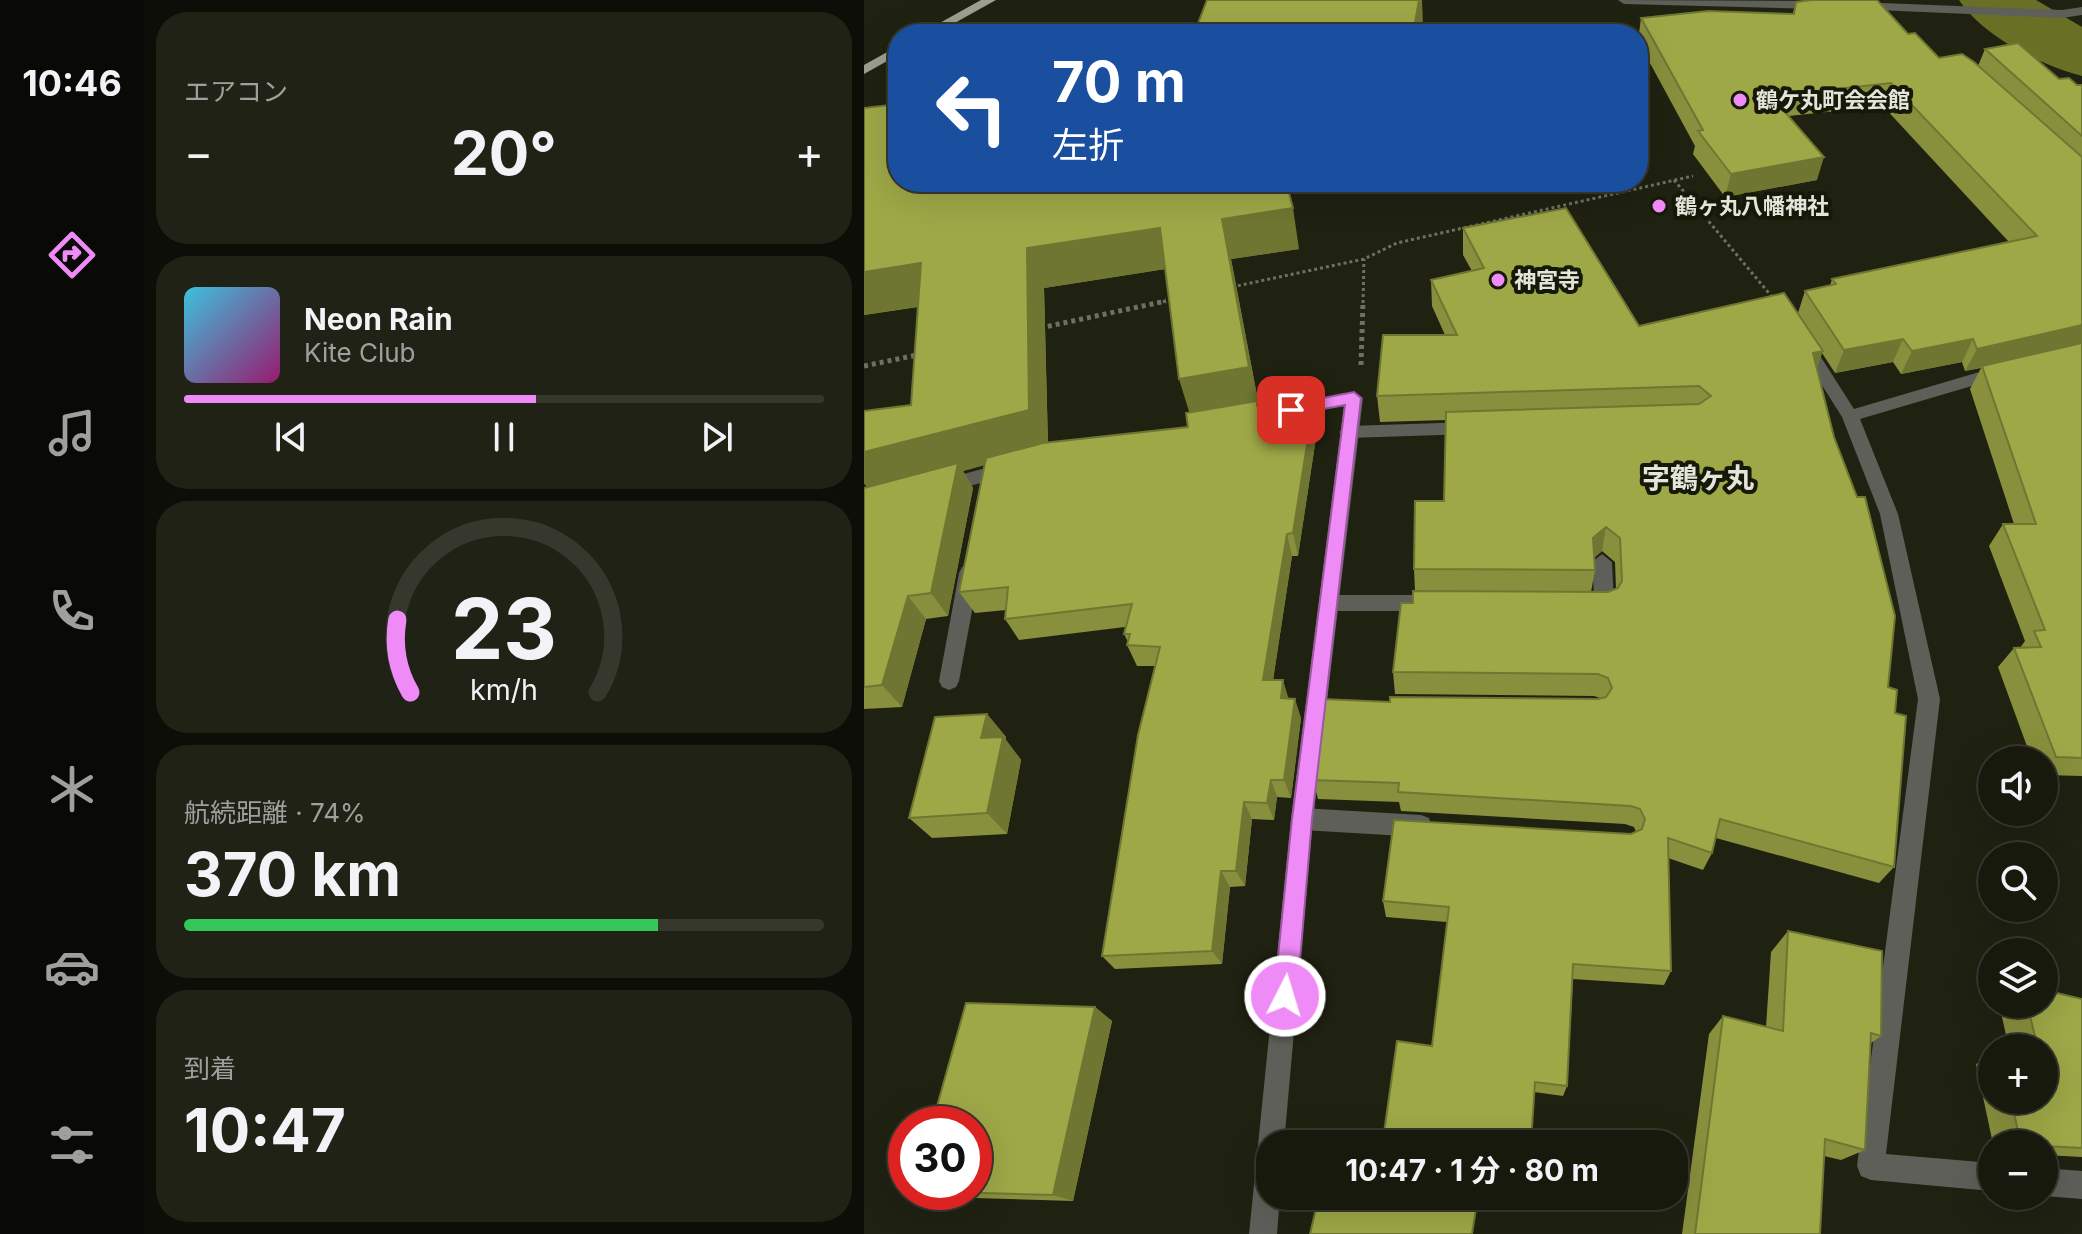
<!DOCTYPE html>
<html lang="ja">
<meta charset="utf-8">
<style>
body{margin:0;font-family:Inter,"Noto Sans JP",sans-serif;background:#202216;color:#f1f3f6;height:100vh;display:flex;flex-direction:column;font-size:30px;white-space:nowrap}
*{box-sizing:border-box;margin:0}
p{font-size:26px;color:#9ea09d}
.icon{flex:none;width:44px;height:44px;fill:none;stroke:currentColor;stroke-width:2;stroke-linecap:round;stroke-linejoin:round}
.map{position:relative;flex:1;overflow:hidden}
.side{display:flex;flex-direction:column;gap:12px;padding:12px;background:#0d0e07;width:720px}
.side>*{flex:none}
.guide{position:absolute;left:24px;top:24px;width:760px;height:168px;border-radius:32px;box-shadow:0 8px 32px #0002,0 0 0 2px #36382e;background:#1a4fa0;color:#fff;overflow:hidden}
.buttons{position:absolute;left:1114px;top:746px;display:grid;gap:16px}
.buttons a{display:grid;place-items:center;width:80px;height:80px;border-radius:50%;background:#17190d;box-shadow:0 8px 32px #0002,0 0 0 2px #36382e;font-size:40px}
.speed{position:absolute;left:24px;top:1106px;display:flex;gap:16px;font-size:40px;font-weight:700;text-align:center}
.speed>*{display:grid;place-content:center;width:104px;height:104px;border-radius:50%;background:#17190d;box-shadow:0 8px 32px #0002,0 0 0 2px #36382e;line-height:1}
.speed .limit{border:12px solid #d22;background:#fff;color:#111}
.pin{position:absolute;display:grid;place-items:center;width:68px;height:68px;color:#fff;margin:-34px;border-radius:16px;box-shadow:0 4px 12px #0006}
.me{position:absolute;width:88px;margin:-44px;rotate:5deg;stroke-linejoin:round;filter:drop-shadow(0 0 6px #0008)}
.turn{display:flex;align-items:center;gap:28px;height:168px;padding:0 32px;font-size:36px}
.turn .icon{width:104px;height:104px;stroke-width:2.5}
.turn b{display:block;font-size:56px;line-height:68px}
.big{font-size:60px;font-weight:700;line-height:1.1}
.side .widget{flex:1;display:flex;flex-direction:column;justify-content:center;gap:12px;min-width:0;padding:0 28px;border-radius:32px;background:#202216}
.side .dial{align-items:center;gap:0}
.dial svg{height:208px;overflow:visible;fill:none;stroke:#36382e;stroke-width:7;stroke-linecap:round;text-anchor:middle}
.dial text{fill:#f1f3f6;stroke:none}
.song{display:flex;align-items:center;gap:24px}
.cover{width:96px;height:96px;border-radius:12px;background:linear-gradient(135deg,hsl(190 70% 55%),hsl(320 70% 35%))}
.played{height:8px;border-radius:4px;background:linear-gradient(90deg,#ef8bf6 55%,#36382e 55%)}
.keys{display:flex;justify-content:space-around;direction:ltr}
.heat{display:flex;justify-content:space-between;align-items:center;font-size:44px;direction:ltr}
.charge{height:12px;border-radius:6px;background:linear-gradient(90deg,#34c759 74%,#36382e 0)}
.trip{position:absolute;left:392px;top:1130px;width:432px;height:80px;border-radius:32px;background:#17190d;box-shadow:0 8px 32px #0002,0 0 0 2px #36382e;font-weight:700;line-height:80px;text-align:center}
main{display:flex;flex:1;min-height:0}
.tabs{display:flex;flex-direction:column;width:144px;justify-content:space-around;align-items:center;background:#090a05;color:#9ea09d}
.tabs .icon{width:56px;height:56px}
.tabs .on{color:#ef8bf6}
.tabs b{font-size:36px;color:#f1f3f6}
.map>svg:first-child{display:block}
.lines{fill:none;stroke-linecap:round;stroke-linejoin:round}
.river{fill:#697026;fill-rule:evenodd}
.path-far1{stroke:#6e7062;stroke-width:3;stroke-dasharray:3 3;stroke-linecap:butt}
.path{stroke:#6e7062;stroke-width:5;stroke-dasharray:4 4;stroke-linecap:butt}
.lane{fill:#5e5f58;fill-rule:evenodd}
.street{fill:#5e5f58;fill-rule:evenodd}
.primary{fill:#9da090;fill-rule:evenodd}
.wall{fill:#88903d;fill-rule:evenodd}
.shaded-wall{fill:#6f7632}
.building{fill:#9ea847;stroke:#6f7632;stroke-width:2}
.route{fill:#ef8bf6;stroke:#9b5aa0;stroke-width:2}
.poi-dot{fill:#ef8bf6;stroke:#161808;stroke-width:3}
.labels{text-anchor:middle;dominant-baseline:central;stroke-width:8;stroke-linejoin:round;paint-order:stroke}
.far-poi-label{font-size:22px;font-weight:bold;fill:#e3e5db;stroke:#161808;text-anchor:start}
.neighbourhood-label{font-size:28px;font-weight:bold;fill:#e3e5db;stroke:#161808}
</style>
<main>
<nav class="tabs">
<b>10:46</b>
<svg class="icon on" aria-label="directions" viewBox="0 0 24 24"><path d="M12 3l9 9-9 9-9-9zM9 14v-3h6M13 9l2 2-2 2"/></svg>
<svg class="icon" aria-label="music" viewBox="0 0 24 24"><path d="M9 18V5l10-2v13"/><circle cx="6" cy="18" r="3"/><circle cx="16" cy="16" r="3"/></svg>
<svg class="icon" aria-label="phone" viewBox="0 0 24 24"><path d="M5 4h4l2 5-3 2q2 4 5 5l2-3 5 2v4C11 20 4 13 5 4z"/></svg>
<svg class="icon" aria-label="climate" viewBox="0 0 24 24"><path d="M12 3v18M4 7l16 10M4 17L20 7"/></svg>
<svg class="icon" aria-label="car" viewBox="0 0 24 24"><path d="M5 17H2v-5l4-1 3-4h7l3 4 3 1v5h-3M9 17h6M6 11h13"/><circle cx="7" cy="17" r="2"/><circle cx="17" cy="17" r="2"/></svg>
<svg class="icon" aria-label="filters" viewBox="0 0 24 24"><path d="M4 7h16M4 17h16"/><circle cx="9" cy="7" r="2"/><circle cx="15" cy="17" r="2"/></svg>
</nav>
<section class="side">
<div class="widget"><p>エアコン</p>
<div class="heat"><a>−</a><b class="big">20°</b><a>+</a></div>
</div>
<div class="widget">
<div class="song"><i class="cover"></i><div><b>Neon Rain</b><p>Kite Club</p></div></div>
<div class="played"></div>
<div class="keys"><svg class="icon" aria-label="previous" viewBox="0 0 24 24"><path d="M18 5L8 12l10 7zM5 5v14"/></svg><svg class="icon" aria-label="pause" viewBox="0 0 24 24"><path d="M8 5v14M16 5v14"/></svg><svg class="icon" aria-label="next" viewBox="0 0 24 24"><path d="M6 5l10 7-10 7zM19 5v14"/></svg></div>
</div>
<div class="widget dial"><svg viewBox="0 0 100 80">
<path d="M14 69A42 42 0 1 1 86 69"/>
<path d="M14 69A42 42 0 0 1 9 41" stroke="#ef8bf6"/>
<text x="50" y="56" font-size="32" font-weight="700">23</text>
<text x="50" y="72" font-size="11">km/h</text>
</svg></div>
<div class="widget"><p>航続距離 · 74%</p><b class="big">370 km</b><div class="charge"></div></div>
<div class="widget"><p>到着</p><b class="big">10:47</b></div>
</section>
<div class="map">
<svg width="1218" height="1234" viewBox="0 0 1218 1234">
<rect width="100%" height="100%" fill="#1f2111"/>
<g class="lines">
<path class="river" d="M 1095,0 L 1172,0 L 1218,27 L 1218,76 C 1176,65 1120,37 1095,0 Z"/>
<path class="path-far1" d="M 810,180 L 909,298
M 368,287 L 500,259 L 533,243 L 829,176
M 293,303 L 311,299
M 499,303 L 500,259"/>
<path class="path" d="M 176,328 L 302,301
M 497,365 L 499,301
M 0,366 L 53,355"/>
<path class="lane" d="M 608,422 L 617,428 L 608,434 L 484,438 L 475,432 L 484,426 Z
M 738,554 L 748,562 L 750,604 L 747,610 C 737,613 728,613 718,610 L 715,604 L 718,598 L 730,596 L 728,562 Z
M 105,565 L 112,567 L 115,573 L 95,681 L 92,687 L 85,690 L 78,687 L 75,681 L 95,573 L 98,567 Z
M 465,595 L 561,595 L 568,597 L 571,603 L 568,609 L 561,611 L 465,611 L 458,609 L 455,603 L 458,597 Z
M 438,808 L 557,815 L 565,818 L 568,826 L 565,834 L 557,837 L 438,830 L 430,827 L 427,819 L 430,811 Z"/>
<path class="street" d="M 754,0 L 956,1 L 962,5 L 956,9 L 760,4 Z
M 992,2 L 1198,10 L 1218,7 L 1218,15 L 1198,18 L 988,9 L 988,3 Z
M 940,338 L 946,340 L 990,409 L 1139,365 L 1147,371 L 1145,375 L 996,419 L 1034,514 L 1076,699 L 1022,1154 L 1128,1163 L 1128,1191 L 1007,1180 L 997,1176 L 993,1166 L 1054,699 L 1016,514 L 978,417 L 932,344 Z
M 490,392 L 499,398 L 449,819 L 420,1144 L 406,1144 L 406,1196 L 416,1196 L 413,1234 L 385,1234 L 427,819 L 480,406 L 417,417 L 408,411 L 417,405 Z
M 143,462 L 152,469 L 149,474 L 77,494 L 68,487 L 71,482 Z
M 1180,1168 L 1218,1171 L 1218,1199 L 1180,1196 Z"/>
<path class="primary" d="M 117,0 L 132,0 L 71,34 L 56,34 Z
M 34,46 L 34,55 L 0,74 L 0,65 Z"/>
</g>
<path class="wall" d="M 932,2 L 1044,34 L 1075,58 L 1114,66 L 1121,49 L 1195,79 L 1213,85 L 1218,85 L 1218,776 L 1180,775 L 1180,760 L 1168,760 L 1134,667 L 1150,648 L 1156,648 L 1161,641 L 1125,546 L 1139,524 L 1150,524 L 1106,389 L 1117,368 L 1101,371 L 1098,362 L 1037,374 L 1029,362 L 971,373 L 958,353 L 953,367 L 1024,687 L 1031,713 L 1030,867 L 1015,883 L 852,838 L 848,853 L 839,870 L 804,858 L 807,971 L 800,985 L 709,979 L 703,1086 L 699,1096 L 670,1092 L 666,1144 L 482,1144 L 519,1140 L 568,1046 L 583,922 L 522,917 L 519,901 L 772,832 L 770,827 L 761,824 L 537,811 L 535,802 L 454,799 L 449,780 L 526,702 L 736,698 L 730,696 L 531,694 L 529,672 L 549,603 L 551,591 L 550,569 L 580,501 L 582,420 L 516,422 L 513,396 L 581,335 L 568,306 L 567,280 L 608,271 L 599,255 L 599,228 L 775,326 L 934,313 L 941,291 L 966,286 L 968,279 L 1145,242 L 1019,106 L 925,116 L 953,180 L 861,197 L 829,154 L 831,146 L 774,41 L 777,18 L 929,13 ZM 738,551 L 751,562 L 752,589 L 744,592 L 727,592 L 731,570 L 730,558 Z
M 0,108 L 435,249 L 367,259 L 395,406 L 453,431 L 434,556 L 428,556 L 409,680 L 425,699 L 437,718 L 427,798 L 413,797 L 410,820 L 388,819 L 381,886 L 366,887 L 358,964 L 251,969 L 238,956 L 291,666 L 273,666 L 263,645 L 264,642 L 260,634 L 261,627 L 155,640 L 141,619 L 142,610 L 111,613 L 95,592 L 120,465 L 99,471 L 109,488 L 84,616 L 62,619 L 38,707 L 0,709 L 0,488 L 3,487 L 0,483 L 0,452 L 47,405 L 54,307 L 0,315 ZM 301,269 L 326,413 L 324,427 L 184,443 L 180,288 Z
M 123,714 L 142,737 L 142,740 L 157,760 L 143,834 L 68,838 L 45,818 Z
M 924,931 L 1017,1036 L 1007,1043 L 1001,1150 L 977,1160 L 960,1156 L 956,1234 L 818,1234 L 845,1034 L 859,1016 L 902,1027 L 907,952 Z
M 1218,999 L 1218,1157 L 1180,1155 L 1180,1144 L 1129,1144 L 1112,1064 L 1128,1056 L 1128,1100 L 1180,1100 L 1180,1048 L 1145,1048 L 1135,1004 L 1180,1004 Z
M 231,1007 L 248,1021 L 209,1201 L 76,1197 L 53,1192 L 110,1192 Z"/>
<path class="shaded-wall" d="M 555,0 L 558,0 L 559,25 L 557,34 L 549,34 Z
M 960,157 L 953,180 L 861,197 L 867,174 Z
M 429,208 L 435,249 L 367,259 L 395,406 L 327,418 L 315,379 L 358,219 Z
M 296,228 L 308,268 L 180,288 L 184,448 L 99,471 L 109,488 L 84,616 L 67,593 L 9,495 L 0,483 L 0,452 L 165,410 L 163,248 Z
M 57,263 L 78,303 L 0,315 L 0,272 Z
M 1218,325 L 1218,345 L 1101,371 L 1113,349 Z
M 1039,339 L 1029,362 L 971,373 L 980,350 Z
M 1109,339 L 1098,362 L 1037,374 L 1048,351 Z
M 959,351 L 949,377 L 949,353 Z
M 449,407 L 453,431 L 434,556 L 429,533 Z
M 742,527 L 738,551 L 725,562 L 729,538 Z
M 423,534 L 428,556 L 406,700 L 399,680 Z
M 44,596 L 62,619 L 38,707 L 18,685 Z
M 419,680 L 425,700 L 417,698 Z
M 431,699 L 437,718 L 427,798 L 420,780 Z
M 123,714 L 142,737 L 142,740 L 157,760 L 143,834 L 123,813 L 117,738 Z
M 407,780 L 413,797 L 410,820 L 403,803 Z
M 380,802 L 388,819 L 381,886 L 372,871 Z
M 357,871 L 366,887 L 358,964 L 348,951 Z
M 231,1007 L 248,1021 L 209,1201 L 189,1195 Z"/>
<path class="building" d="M 343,0 L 555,0 L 549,34 L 330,34 Z
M 948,0 L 1013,0 L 1044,34 L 1051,33 L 1075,58 L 1098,54 L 1110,62 L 1218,157 L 1218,325 L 1113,349 L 1109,339 L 1048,351 L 1039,339 L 980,350 L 941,291 L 972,284 L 968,279 L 1173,236 L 1027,83 L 907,96 L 960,157 L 867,174 L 834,131 L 839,130 L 777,18 L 844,11 L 930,14 L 932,2 Z
M 1154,43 L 1195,79 L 1205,78 L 1213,85 L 1218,85 L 1218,136 L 1121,49 Z
M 34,104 L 34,182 L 422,182 L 429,208 L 358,219 L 385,367 L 315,379 L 296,228 L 163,248 L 165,410 L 0,452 L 0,411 L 47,405 L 57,263 L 0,272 L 0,108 Z
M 702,208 L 775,326 L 920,293 L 959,351 L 949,353 L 970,437 L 993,497 L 1001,497 L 1031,616 L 1024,687 L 1033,690 L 1031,713 L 1042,716 L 1030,867 L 856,819 L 848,853 L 804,838 L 807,971 L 709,964 L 703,1086 L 671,1082 L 667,1142 L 624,1137 L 622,1144 L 482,1144 L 485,1133 L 519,1140 L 533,1041 L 568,1046 L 585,907 L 519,901 L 530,820 L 767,834 L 778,829 L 781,819 L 776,809 L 767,806 L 534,792 L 535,783 L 449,780 L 459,699 L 526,702 L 526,697 L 734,699 L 742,697 L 748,688 L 744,678 L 734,674 L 529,672 L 537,603 L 549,603 L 549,591 L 744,592 L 754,588 L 758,581 L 756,538 L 742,527 L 729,538 L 731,570 L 550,569 L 551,501 L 580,501 L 582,412 L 835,404 L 847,396 L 835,386 L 513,396 L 519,335 L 593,335 L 567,280 L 620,268 L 599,228 Z
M 1218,343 L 1218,758 L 1192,757 L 1150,648 L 1177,647 L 1170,631 L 1181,630 L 1139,524 L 1172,524 L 1118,366 Z
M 393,401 L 393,406 L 449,407 L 429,533 L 423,534 L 399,680 L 419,680 L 417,698 L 431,699 L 420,780 L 407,780 L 403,803 L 380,802 L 372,871 L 357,871 L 348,951 L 238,956 L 274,735 L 296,647 L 263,645 L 266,634 L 260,634 L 268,604 L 141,619 L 144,587 L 95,592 L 122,458 L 179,443 L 324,427 L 322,413 Z
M 94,463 L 67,593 L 44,596 L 18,685 L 0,687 L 0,488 Z
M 123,714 L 117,738 L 139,737 L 123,813 L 45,818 L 71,717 Z
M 924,931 L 1018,951 L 1017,1036 L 1007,1033 L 1001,1150 L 961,1139 L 956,1234 L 831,1234 L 859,1016 L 919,1031 Z
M 1180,990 L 1218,999 L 1218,1148 L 1180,1146 L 1180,1144 L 1157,1144 L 1147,1100 L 1180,1100 L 1180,1048 L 1174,1048 L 1163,1004 L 1180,1004 Z
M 102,1003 L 231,1007 L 189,1195 L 82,1192 L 110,1192 L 110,1124 L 68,1124 Z
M 455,1196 L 614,1196 L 608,1234 L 446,1234 Z"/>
<path class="route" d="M 490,392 L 497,398 L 448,819 L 433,996 L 429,1004 L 421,1008 L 413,1004 L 410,996 L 428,819 L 481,405 L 427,415 L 419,410 L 427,404 Z"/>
<g class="poi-dot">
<circle cx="876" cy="100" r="8"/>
<circle cx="795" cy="206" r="8"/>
<circle cx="634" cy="280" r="8"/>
</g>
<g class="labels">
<g class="far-poi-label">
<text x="892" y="100">鶴ケ丸町会会館</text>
<text x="811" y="206">鶴ヶ丸八幡神社</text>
<text x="650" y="280">神宮寺</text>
</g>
<g class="neighbourhood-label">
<text x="834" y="478">字鶴ヶ丸</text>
</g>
</g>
</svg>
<div class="buttons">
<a><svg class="icon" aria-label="sound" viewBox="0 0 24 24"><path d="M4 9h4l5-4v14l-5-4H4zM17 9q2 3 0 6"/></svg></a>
<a><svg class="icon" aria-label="search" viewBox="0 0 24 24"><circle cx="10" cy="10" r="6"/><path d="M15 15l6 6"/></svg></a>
<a><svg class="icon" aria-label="layers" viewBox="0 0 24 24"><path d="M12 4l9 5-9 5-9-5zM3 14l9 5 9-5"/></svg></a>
<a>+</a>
<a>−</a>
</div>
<div class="speed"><div class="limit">30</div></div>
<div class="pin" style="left:427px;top:410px;background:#d93025"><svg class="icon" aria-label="arrive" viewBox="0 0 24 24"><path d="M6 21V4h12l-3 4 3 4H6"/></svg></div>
<svg class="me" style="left:421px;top:996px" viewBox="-20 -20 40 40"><circle r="17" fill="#ef8bf6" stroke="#fff" stroke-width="3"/><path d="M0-11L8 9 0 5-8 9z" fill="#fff"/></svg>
<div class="trip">10:47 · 1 分 · 80 m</div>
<div class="guide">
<div class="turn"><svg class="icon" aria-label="left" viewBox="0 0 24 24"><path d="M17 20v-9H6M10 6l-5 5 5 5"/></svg><div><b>70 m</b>左折</div></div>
</div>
</div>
</main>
